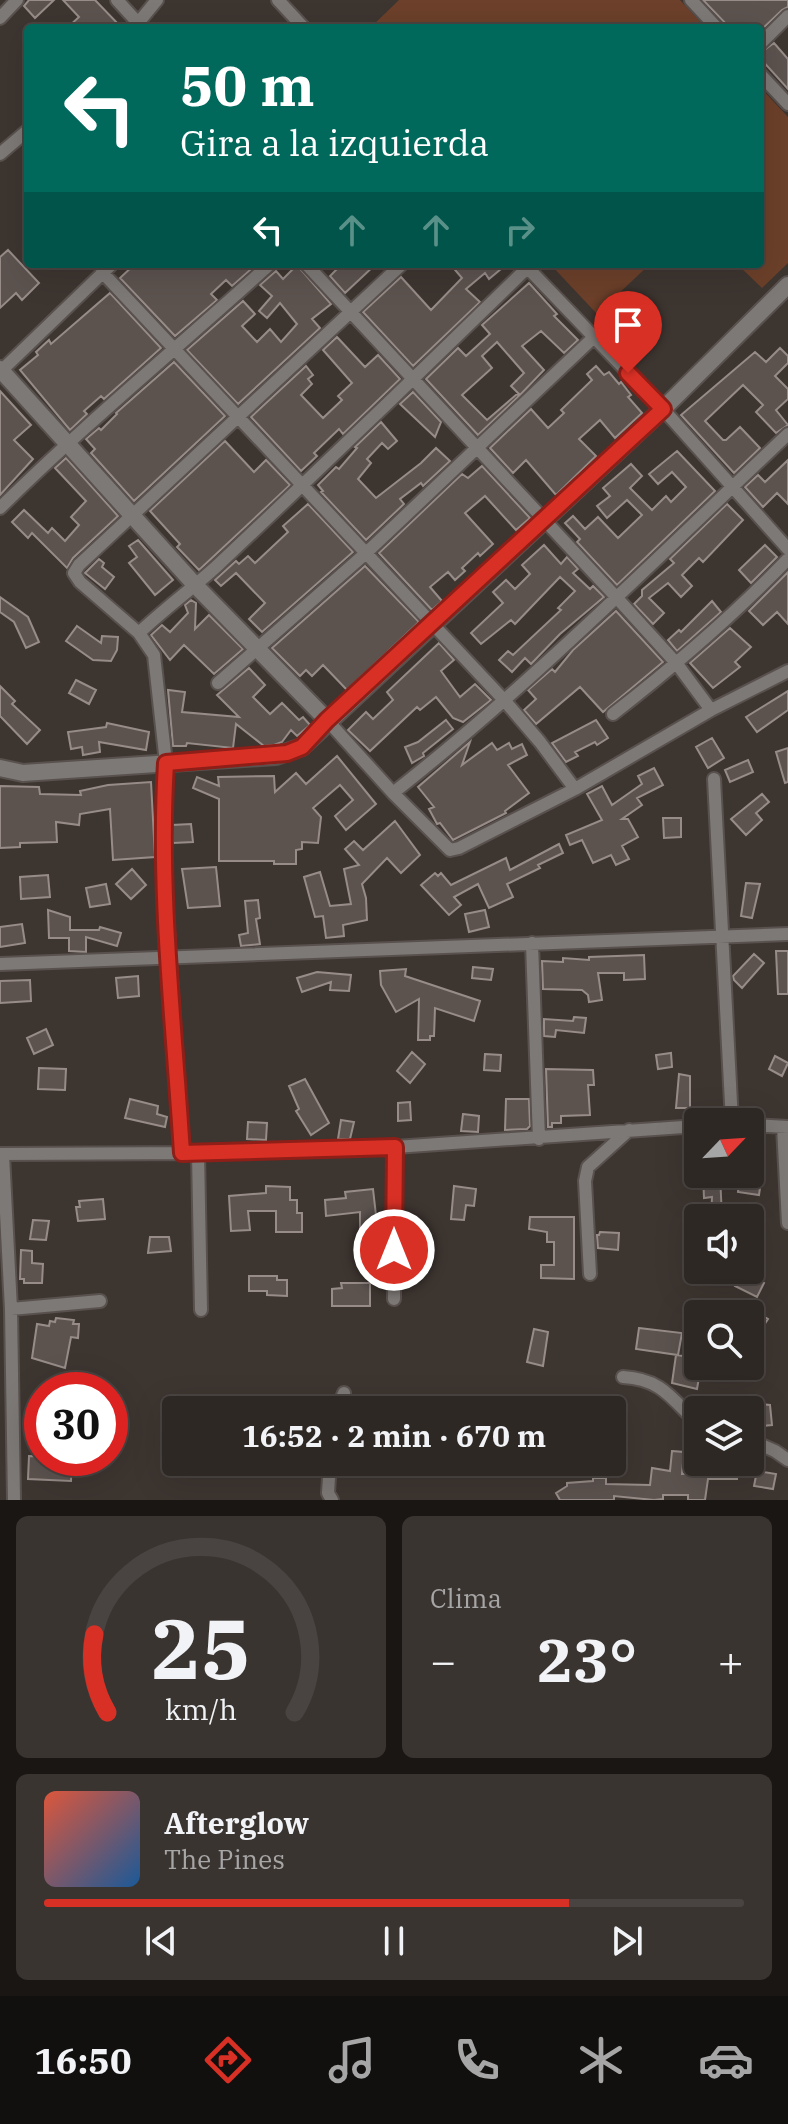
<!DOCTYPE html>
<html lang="es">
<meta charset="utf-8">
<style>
body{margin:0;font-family:"IBM Plex Serif",serif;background:#3a3431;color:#f1f3f6;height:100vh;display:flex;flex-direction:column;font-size:30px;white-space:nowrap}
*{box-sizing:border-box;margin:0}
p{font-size:26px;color:#a7a6a6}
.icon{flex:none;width:44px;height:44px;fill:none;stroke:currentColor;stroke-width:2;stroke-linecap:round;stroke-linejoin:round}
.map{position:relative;height:1500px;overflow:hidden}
.drawer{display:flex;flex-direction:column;gap:16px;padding:16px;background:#191614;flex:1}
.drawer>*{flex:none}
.hud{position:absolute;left:24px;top:24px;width:740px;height:244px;border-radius:8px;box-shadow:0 8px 32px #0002,0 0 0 2px #494441;background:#00695c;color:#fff;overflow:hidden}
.needle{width:52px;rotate:65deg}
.fabs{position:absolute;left:684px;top:1108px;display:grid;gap:16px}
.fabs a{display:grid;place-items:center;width:80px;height:80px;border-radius:8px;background:#2e2824;box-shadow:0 8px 32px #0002,0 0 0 2px #494441;font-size:40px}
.speed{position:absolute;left:24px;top:1372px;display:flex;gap:16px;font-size:40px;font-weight:700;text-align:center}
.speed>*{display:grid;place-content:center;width:104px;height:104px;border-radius:50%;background:#2e2824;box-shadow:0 8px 32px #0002,0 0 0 2px #494441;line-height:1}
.speed .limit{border:12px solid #d22;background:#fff;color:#111}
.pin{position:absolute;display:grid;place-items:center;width:68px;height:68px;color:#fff;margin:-82px -34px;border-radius:50% 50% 50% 0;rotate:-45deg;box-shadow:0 0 8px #0007}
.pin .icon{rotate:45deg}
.me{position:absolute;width:88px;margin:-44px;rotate:0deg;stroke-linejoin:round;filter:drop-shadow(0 0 6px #0008)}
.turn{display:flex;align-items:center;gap:28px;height:168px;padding:0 24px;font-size:36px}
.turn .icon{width:104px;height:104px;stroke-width:2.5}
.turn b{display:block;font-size:56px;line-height:68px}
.lanes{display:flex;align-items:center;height:76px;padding:0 24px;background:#0003;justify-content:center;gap:40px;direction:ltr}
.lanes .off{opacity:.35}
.big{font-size:60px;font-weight:800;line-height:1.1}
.drawer .widget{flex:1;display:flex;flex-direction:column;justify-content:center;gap:12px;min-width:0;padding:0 28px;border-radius:12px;background:#3a3431}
.drawer .dial{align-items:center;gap:0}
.dial svg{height:208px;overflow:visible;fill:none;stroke:#494441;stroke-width:7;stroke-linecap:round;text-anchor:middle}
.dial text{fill:#f1f3f6;stroke:none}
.song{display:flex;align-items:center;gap:24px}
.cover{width:96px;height:96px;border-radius:12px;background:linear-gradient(135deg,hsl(10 70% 55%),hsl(210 70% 35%))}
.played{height:8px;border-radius:4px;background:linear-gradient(90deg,#d93025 75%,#494441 75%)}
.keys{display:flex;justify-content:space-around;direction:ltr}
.heat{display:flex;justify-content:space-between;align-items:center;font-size:44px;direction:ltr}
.drawer .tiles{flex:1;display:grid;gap:16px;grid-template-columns:1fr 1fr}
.widget:last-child{grid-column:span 2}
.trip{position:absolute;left:162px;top:1396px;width:464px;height:80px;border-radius:8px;background:#2e2824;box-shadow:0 8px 32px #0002,0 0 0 2px #494441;font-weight:800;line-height:80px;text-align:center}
.menu{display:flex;height:128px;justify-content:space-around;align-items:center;background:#12100e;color:#a7a6a6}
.menu .icon{width:56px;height:56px}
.menu .selected{color:#d93025}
.menu b{font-size:36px;color:#f1f3f6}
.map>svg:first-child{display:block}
.green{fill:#6c402a}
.building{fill:#5c534f;stroke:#978c88;stroke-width:2}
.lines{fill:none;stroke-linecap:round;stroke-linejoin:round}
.minor-casing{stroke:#59514d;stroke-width:16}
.tertiary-casing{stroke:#59514d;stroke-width:20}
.minor{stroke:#7d7977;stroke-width:12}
.tertiary{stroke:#7d7977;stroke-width:16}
.route-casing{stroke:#8d1f18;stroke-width:20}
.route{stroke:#d93025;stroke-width:14}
</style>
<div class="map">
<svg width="788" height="1500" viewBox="0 0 788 1500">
<rect width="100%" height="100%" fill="#3d3530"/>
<path class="green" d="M 399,0 L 680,0 L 706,28 L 370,28 Z
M 760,87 L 788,117 L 788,263 L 762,288 L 737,264 L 760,264 Z
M 550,264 L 650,264 L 597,314 Z"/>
<path class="building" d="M 29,0 L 54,0 L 35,18 L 24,6 Z
M 63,0 L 95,0 L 122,28 L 67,28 L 79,17 Z
M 703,0 L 788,0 L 788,7 L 782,10 L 760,31 L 760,28 L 730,28 Z
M 774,43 L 788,59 L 788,89 L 760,58 L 760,53 Z
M 8,250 L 39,283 L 22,300 L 16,293 L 0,308 L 0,257 Z
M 135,264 L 257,264 L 232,286 L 226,280 L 211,294 L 217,300 L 175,336 L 120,278 Z
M 342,264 L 376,264 L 345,293 L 330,276 Z
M 450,264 L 507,264 L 489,279 L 485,273 L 466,289 L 480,302 L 413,366 L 363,312 L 401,277 L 431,310 L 462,278 Z
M 297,265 L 331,304 L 312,319 L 320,328 L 238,404 L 187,350 L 243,301 L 255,314 L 242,326 L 257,342 L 270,329 L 281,342 L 297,324 L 280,303 L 267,318 L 259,311 L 272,296 L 260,285 L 276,271 L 283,279 Z
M 529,283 L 557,314 L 554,316 L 578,340 L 564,353 L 541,331 L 522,346 L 544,370 L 520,395 L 511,386 L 524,373 L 497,342 L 482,356 L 492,368 L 462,395 L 487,420 L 517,394 L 519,396 L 478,435 L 426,379 L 458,348 L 466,356 L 490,334 L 482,325 Z
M 110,293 L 161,348 L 104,399 L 101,396 L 84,411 L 87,414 L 70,430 L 20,370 L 38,355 L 36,352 L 49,340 L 51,344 Z
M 337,337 L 365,367 L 378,355 L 400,379 L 343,434 L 339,429 L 314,453 L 317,456 L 301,471 L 251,417 L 306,366 L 313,375 L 308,379 L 312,384 L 301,395 L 323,418 L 342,400 L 338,396 L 352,383 L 323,350 Z
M 780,348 L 788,356 L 788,363 L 775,376 L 788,389 L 788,399 L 776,410 L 788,425 L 776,433 L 756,412 L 763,405 L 743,385 L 705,421 L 723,440 L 726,440 L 740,427 L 760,448 L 734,473 L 681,415 L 755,352 L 766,362 Z
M 174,362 L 225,416 L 134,501 L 91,453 L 95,449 L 86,439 L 99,428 L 101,430 L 117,414 L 116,413 Z
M 596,366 L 604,375 L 609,372 L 619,384 L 621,382 L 631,395 L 628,397 L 642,413 L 615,438 L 600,420 L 579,439 L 596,456 L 556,495 L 526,460 L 513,473 L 490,448 L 531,409 L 548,428 L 564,413 L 561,410 L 592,380 L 587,374 Z
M 0,391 L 31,425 L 14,440 L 33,459 L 0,495 Z
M 413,392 L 441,422 L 435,437 L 400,404 Z
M 381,422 L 397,441 L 388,449 L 382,443 L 367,459 L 371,463 L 358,479 L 376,498 L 421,463 L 436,448 L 450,461 L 423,486 L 421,483 L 400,499 L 404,504 L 366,540 L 321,492 L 323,491 L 318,485 L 336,467 L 339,469 L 357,448 L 355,447 Z
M 225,441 L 254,472 L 266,460 L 290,485 L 199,570 L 177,547 L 180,544 L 150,511 Z
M 677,451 L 715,491 L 617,585 L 577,542 L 580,539 L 565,523 L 573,516 L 585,529 L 598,517 L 618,538 L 642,515 L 627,500 L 607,518 L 597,506 L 610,496 L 603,488 L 631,464 L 642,476 L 630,488 L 652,510 L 666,496 L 671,502 L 686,487 L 672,472 L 658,484 L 649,474 Z
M 66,458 L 118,516 L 73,558 L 67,568 L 32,533 L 28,538 L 12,522 L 24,510 L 48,533 L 52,528 L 65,541 L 79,525 L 71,517 L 86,501 L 55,468 Z
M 788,460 L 788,504 L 777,493 L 763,507 L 745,487 L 758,475 L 765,482 Z
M 482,466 L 530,518 L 516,530 L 485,496 L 465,513 L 493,544 L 480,556 L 478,553 L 462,568 L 465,571 L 455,580 L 448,572 L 430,587 L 442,601 L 432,610 L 379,553 L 462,474 L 468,478 Z
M 308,504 L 353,552 L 262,632 L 249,619 L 265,603 L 236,573 L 221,586 L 215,580 L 236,561 L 239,564 L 248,556 L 255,563 L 288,532 L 283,526 Z
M 727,504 L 743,520 L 703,562 L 699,558 L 682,575 L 692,586 L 681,597 L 668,583 L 649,598 L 664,613 L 653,624 L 634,604 L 642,596 L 642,590 L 674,563 L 670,559 Z
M 138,540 L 173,580 L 155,595 L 129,563 L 137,557 L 129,546 Z
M 544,545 L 561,564 L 567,557 L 578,569 L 573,573 L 590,589 L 593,586 L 604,597 L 560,634 L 531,664 L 525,658 L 512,672 L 499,660 L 508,651 L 513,655 L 561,610 L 558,608 L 575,591 L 560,577 L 515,624 L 511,620 L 481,644 L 471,633 L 503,603 L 493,592 L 506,580 L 515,589 L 530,574 L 522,565 Z
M 765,545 L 777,557 L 751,583 L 739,570 Z
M 99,559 L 104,563 L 102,567 L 114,577 L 105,589 L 85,573 Z
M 365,566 L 419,622 L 347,690 L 323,665 L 312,676 L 306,670 L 300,676 L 272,648 Z
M 788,572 L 788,624 L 777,612 L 763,625 L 749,611 Z
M 0,597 L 28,617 L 39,642 L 26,648 L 14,622 L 0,612 Z
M 191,600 L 196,603 L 195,629 L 209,615 L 243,649 L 214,674 L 184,645 L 170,660 L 151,635 L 162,625 L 170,632 L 188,613 L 185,605 Z
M 712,601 L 721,612 L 677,651 L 668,640 L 679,630 L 681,632 Z
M 616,611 L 663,662 L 603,712 L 580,687 L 536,724 L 524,710 L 536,699 L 528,690 L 552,669 L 555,672 L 573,650 Z
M 77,626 L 101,643 L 102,636 L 118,637 L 117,650 L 111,661 L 93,660 L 66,641 Z
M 730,628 L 751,647 L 735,662 L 740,667 L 713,688 L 690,663 Z
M 439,643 L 454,660 L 441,671 L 460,697 L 475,684 L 491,700 L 463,722 L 453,718 L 436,697 L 420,710 L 417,707 L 370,751 L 348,730 L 366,712 L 373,719 L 393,700 L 387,692 Z
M 249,668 L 265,685 L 253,697 L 270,714 L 282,703 L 299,720 L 303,717 L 310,725 L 297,736 L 291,730 L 282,742 L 274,745 L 264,746 L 236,724 L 233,748 L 187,743 L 186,746 L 173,746 L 168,690 L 185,692 L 182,712 L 239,717 L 217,695 Z
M 76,680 L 96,690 L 89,704 L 69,693 Z
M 0,686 L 15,701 L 12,704 L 40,730 L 27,744 L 0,716 Z
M 788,691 L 788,710 L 757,732 L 746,717 Z
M 446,720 L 453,729 L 423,753 L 424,756 L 412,763 L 405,747 L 418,742 Z
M 596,720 L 608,738 L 597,745 L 595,742 L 575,752 L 578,756 L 566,762 L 552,743 Z
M 107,723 L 149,732 L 146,750 L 99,742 L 100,752 L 83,755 L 82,747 L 71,749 L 68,732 L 106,727 Z
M 712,738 L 724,758 L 708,768 L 696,747 Z
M 470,742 L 462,765 L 492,743 L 497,750 L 509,743 L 512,749 L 522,744 L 527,755 L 508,765 L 529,793 L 505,811 L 506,813 L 453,840 L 440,823 L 437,824 L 429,809 L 434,807 L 418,787 Z
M 788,748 L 788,782 L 785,783 L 776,752 Z
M 337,756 L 376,804 L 346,830 L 335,816 L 353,800 L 340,785 L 313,808 L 321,817 L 318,843 L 302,842 L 302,849 L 296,850 L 296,864 L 274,864 L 274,861 L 219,861 L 219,799 L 193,788 L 197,777 L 219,786 L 218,777 L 274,776 L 275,792 L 296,773 L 306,784 Z
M 748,760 L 753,772 L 730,782 L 725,770 Z
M 654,768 L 663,785 L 637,798 L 642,805 L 622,819 L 628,819 L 638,837 L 622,846 L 629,859 L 616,865 L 611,855 L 593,863 L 582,840 L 570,845 L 566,835 L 602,820 L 587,794 L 602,786 L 612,805 L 642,784 L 638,776 Z
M 151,782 L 155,857 L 113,860 L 110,809 L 80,814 L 79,825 L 56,822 L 57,842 L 20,843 L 20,847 L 0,848 L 0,786 L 39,787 L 40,794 L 81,795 L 80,791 L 108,785 Z
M 762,794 L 769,802 L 756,813 L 762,820 L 746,835 L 731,819 Z
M 663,818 L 681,818 L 681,837 L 664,838 Z
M 395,821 L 420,855 L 401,873 L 387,858 L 362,884 L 366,898 L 367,920 L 343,925 L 344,936 L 326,938 L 323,916 L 315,917 L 304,877 L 320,872 L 330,906 L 351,904 L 344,869 L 359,865 L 345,849 L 354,841 L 363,850 Z
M 191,824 L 193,842 L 173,843 L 172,825 Z
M 559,844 L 563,853 L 538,865 L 540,868 L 507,884 L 513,897 L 489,908 L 478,884 L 454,897 L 461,905 L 449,915 L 421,885 L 435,873 L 438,876 L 441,873 L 451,885 L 506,858 L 510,870 Z
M 216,867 L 220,906 L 188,908 L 182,869 Z
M 132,869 L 146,885 L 131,899 L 116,884 Z
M 48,875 L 50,897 L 21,899 L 20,877 Z
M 746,883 L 760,884 L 752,918 L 741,916 Z
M 106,884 L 110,904 L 90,907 L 86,888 Z
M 258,900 L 260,918 L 256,919 L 260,944 L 241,946 L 239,935 L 248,933 L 245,901 Z
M 48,910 L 70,917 L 70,930 L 99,930 L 100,927 L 121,933 L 117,946 L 86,937 L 86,952 L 69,951 L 69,938 L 49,938 Z
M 485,910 L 489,927 L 469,932 L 465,914 Z
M 22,924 L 25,943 L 0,947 L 0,927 Z
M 776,951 L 788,951 L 788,994 L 778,994 Z
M 754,954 L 764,963 L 742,988 L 734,980 L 733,976 Z
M 644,955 L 645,979 L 624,980 L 624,973 L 598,973 L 602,1000 L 589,1002 L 588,995 L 582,990 L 543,989 L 542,961 L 563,962 L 563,958 L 589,960 L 589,957 Z
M 473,967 L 493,969 L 491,980 L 472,978 Z
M 406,969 L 405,976 L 480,1001 L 474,1021 L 435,1008 L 434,1036 L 430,1036 L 430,1040 L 418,1040 L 419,999 L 396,1012 L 381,985 L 380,971 Z
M 317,972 L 351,975 L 349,991 L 330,990 L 331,982 L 302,992 L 297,978 Z
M 138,976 L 139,996 L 118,998 L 116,978 Z
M 30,980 L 31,1001 L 0,1003 L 0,981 Z
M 574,1017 L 586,1018 L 584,1033 L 556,1030 L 555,1037 L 544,1036 L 544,1019 L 573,1021 Z
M 46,1029 L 53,1045 L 34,1054 L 27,1038 Z
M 412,1052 L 425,1064 L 410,1083 L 397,1071 Z
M 671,1053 L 672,1067 L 658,1069 L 656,1055 Z
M 485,1054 L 501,1055 L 500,1071 L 484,1070 Z
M 775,1056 L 788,1063 L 782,1076 L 769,1069 Z
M 39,1068 L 66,1069 L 65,1090 L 38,1089 Z
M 546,1069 L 593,1070 L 594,1085 L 588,1085 L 590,1115 L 561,1116 L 561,1123 L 552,1123 L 552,1127 L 548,1127 Z
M 679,1074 L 690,1076 L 690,1108 L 676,1108 Z
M 305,1079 L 329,1123 L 311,1135 L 296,1111 L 299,1109 L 289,1086 Z
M 130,1099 L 158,1106 L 157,1114 L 167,1117 L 165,1127 L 125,1118 Z
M 506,1099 L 529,1099 L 530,1126 L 527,1129 L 505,1130 Z
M 410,1102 L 411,1120 L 398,1121 L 398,1103 Z
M 463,1114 L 479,1116 L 478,1132 L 461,1131 Z
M 341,1120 L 354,1122 L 350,1139 L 338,1139 Z
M 248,1122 L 267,1123 L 266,1140 L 247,1139 Z
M 750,1173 L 762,1174 L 759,1195 L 738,1192 L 740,1174 Z
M 703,1174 L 720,1174 L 722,1218 L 711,1218 L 712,1197 L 704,1198 Z
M 266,1186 L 290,1187 L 290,1200 L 297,1200 L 297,1213 L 302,1213 L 302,1232 L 276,1232 L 276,1211 L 248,1211 L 250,1230 L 231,1231 L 229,1196 L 266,1193 Z
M 454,1186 L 476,1189 L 474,1206 L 466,1205 L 464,1220 L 451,1219 Z
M 373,1189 L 378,1233 L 360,1233 L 360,1212 L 326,1216 L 325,1200 L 346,1198 L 345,1192 Z
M 103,1199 L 105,1219 L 78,1221 L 76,1207 L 80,1207 L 79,1201 Z
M 530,1217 L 574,1217 L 574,1279 L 541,1278 L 541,1265 L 554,1265 L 554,1242 L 547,1242 L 547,1232 L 529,1229 Z
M 33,1220 L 49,1221 L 46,1240 L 30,1239 Z
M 600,1232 L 619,1233 L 618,1250 L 598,1248 L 597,1235 L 599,1235 Z
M 150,1237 L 169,1237 L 171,1251 L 148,1253 Z
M 21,1250 L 32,1251 L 32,1263 L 43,1264 L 42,1283 L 24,1283 L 24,1279 L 20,1279 Z
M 742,1272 L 764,1283 L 757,1297 L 735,1286 Z
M 249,1276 L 277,1276 L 277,1280 L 287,1280 L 287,1296 L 267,1295 L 267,1291 L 249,1291 Z
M 341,1283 L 370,1283 L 370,1306 L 332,1306 L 332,1289 L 342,1288 Z
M 750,1308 L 768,1319 L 758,1334 L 750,1329 Z
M 56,1318 L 74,1320 L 73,1324 L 79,1324 L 78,1338 L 71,1337 L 65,1368 L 32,1358 L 37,1324 L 49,1326 L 50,1321 L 55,1322 Z
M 639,1328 L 682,1333 L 678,1355 L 636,1349 Z
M 534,1329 L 548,1332 L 543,1366 L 527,1362 Z
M 676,1355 L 698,1358 L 698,1366 L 701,1366 L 697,1389 L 672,1383 Z
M 758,1404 L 770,1405 L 772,1425 L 750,1427 L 750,1408 L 757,1407 Z
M 672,1451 L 684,1452 L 682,1474 L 706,1473 L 706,1462 L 731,1462 L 731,1466 L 737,1466 L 737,1479 L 708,1479 L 705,1500 L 688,1500 L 688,1495 L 663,1495 L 663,1499 L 654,1500 L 614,1496 L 614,1500 L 560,1500 L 556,1493 L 567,1486 L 567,1483 L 593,1481 L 593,1478 L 606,1478 L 606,1484 L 650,1485 L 652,1468 L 670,1471 Z
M 29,1456 L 72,1458 L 71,1481 L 28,1479 Z
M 757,1471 L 776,1474 L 773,1489 L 754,1486 Z"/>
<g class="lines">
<defs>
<path id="minor" d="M 117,0 L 139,24
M 278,0 L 304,28
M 691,0 L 717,28
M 0,18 L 17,0
M 134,28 L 157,0
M 760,44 L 788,16
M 760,74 L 788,104
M 0,154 L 28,130
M 306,264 L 617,598 L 677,664 L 711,710
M 524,264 L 663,409 L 788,549
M 102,272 L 504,700 L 540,742 L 575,789
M 0,372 L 112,264
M 0,508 C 86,423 180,346 270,264
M 139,633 C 164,609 192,589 218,565 C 322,467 425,368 527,268
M 218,683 L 365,554 L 594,337
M 613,714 C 676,665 732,617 788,559
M 327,720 L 393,793 L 450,850 L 459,848 L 575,789 L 711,710 L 788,671
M 714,779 L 732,1122
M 393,793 C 533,683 659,556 788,434
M 532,943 L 539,1139
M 0,964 L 788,934
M 750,1125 L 788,1127
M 783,1127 L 788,1223
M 182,1153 L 164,865 L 163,807 L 166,763 L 154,655 L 139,633 L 80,582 L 74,573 L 79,565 L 402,264
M 198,1153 L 201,1310
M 0,1154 L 198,1153 L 395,1147 L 698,1126
M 3,1155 L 11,1309 L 14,1500
M 590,1274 L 585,1181 L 588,1167 L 629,1130
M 394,1299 L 395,1147
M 11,1309 L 100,1301
M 623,1377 C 662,1379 672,1399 698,1424
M 337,1410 L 344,1393
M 750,1440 L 775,1451 L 788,1460
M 330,1462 L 328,1493 L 332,1500"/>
<path id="tertiary" d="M 0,369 L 196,586 L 327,720
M 0,768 L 23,773 L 276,756 L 302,747 L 663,409 L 788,285"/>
</defs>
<use href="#minor" class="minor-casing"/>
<use href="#tertiary" class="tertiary-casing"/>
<use href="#minor" class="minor"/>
<use href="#tertiary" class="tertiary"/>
</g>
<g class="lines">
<defs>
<path id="route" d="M 394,1250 L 395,1147 L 182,1153 C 174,1023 158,892 166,763 L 287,753 L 302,747 L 327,720 L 663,409 L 628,373"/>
</defs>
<use href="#route" class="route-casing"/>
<use href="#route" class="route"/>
</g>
</svg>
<div class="fabs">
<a><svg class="needle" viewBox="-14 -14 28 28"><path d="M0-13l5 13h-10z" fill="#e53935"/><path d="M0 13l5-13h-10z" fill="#a7a6a6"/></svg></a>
<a><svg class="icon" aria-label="sound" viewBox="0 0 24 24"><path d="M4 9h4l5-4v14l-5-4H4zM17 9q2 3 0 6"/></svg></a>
<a><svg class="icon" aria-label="search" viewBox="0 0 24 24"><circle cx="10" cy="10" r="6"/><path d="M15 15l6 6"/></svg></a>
<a><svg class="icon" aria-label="layers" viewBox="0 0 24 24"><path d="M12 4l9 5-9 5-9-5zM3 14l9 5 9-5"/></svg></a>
</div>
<div class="speed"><div class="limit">30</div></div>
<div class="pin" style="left:628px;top:373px;background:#d93025"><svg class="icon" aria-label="arrive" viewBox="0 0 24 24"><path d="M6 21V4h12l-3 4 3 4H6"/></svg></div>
<svg class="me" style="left:394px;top:1250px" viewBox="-20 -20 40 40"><circle r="17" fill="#d93025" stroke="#fff" stroke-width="3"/><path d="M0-11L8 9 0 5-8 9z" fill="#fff"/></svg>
<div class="trip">16:52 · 2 min · 670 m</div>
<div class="hud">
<div class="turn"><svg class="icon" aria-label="left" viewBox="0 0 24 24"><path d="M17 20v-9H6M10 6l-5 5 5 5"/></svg><div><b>50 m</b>Gira a la izquierda</div></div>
<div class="lanes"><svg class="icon" aria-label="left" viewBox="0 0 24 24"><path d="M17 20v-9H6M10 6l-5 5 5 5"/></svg><svg class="icon off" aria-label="ahead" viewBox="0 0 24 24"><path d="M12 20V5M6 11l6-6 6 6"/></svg><svg class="icon off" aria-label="ahead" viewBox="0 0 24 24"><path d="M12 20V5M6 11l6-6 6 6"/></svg><svg class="icon off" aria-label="right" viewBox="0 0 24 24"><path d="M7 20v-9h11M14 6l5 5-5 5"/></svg></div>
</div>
</div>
<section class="drawer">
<div class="tiles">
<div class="widget dial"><svg viewBox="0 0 100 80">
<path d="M14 69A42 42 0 1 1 86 69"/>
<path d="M14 69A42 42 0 0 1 9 39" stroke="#d93025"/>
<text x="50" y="56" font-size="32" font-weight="700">25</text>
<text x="50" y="72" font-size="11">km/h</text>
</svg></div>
<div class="widget"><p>Clima</p>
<div class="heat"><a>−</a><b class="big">23°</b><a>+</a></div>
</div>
<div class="widget">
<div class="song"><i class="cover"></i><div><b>Afterglow</b><p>The Pines</p></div></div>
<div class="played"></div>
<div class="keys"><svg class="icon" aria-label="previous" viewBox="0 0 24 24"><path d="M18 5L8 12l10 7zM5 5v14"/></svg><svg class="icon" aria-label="pause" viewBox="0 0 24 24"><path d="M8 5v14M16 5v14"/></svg><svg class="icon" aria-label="next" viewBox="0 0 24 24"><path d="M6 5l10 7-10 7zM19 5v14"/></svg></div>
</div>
</div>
</section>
<nav class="menu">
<b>16:50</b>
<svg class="icon selected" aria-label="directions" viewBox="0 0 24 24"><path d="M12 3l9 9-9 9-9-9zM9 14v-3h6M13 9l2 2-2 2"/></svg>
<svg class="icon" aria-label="music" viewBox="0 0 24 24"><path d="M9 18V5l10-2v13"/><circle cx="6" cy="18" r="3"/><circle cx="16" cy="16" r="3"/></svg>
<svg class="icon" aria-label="phone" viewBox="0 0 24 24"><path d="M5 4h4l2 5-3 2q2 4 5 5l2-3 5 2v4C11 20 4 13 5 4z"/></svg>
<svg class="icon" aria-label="climate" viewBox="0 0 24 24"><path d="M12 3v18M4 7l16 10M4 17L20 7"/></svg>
<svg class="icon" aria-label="car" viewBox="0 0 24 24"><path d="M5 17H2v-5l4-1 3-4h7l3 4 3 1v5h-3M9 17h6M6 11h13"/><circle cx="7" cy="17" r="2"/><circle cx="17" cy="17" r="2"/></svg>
</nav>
